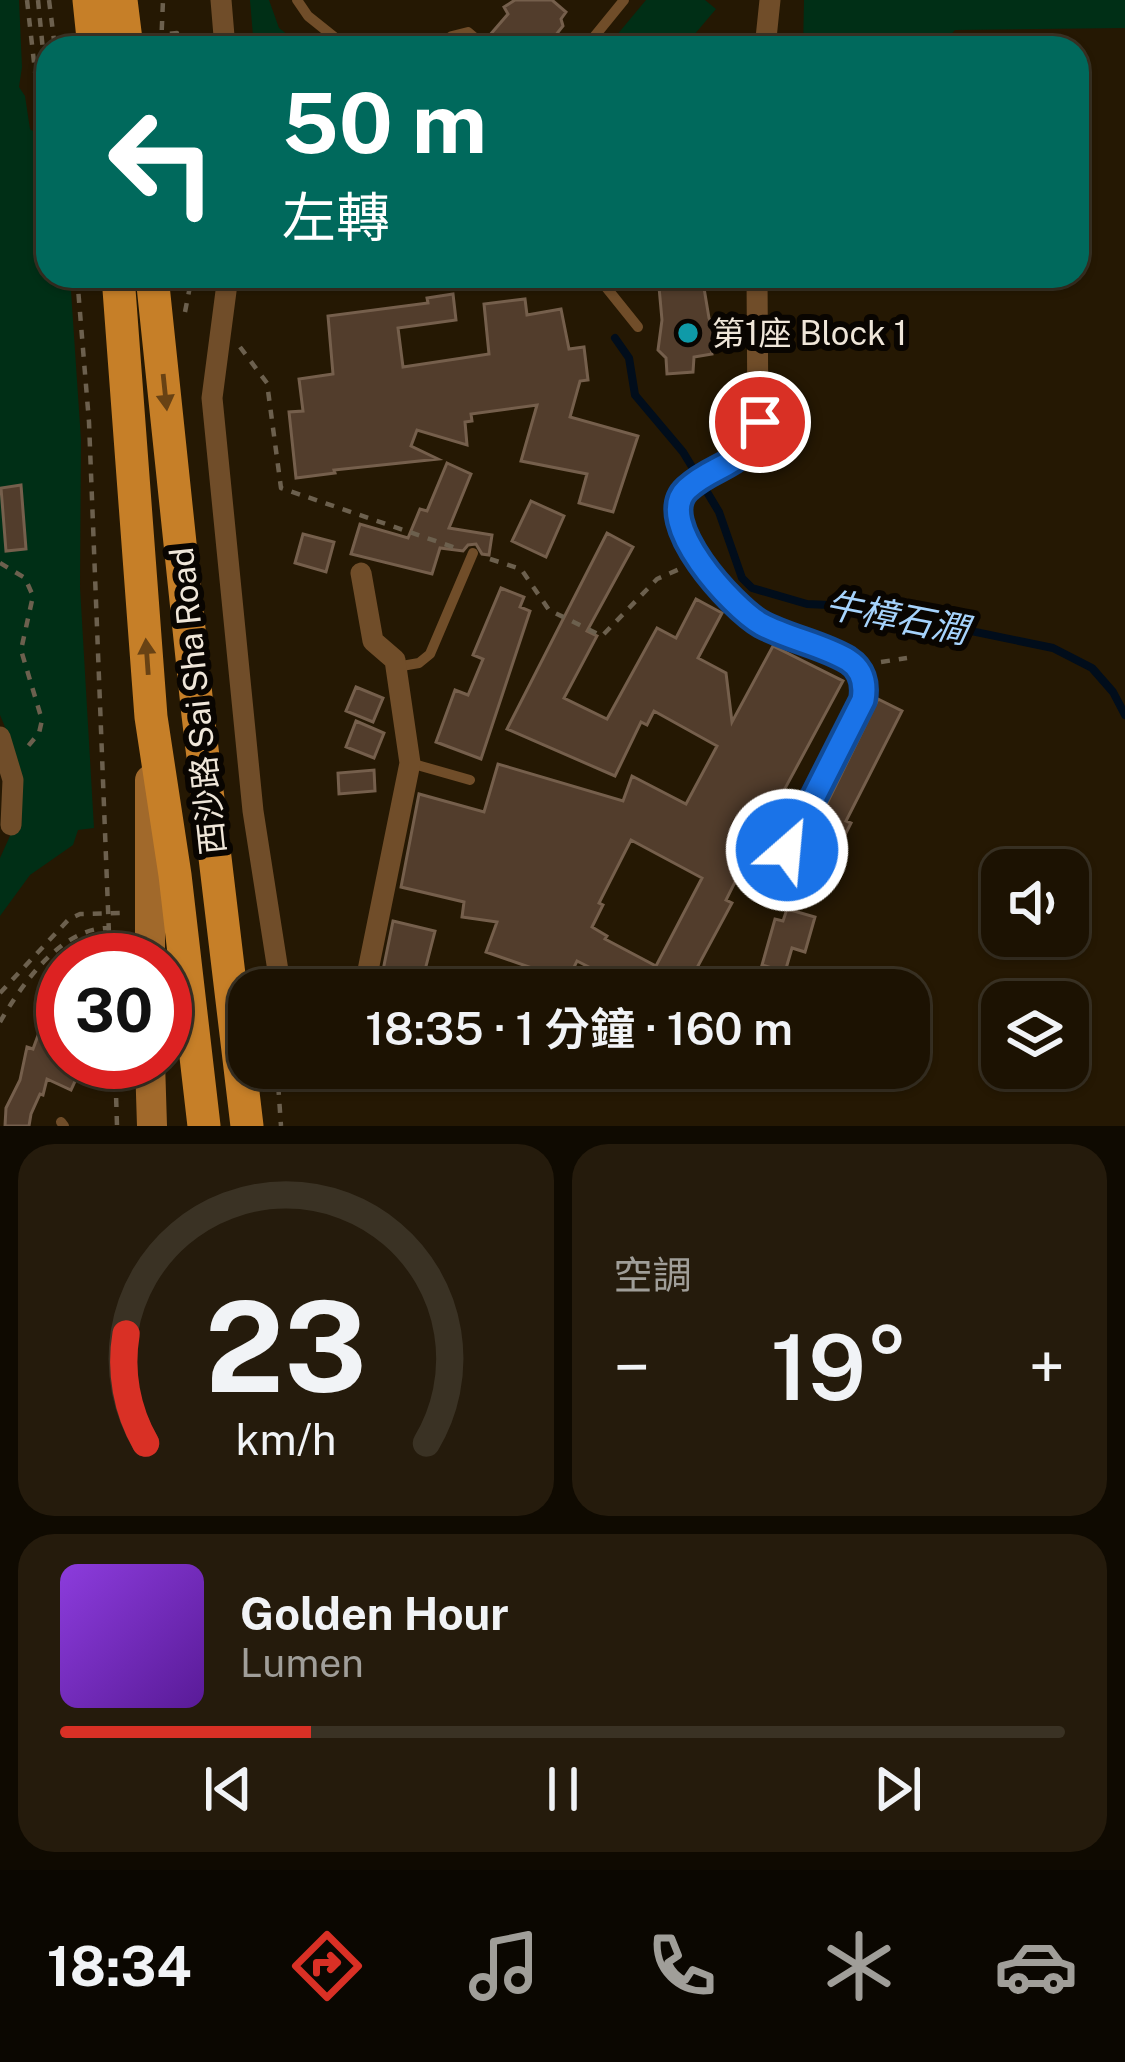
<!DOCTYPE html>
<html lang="zh-TW">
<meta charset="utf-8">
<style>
body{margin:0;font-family:"Public Sans","Noto Sans TC",sans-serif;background:#251b0c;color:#f1f3f6;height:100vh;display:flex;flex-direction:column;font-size:45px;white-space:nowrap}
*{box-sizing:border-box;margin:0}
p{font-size:39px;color:#a09e99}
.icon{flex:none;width:66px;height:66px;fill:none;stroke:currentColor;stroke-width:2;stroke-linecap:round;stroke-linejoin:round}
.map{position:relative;height:1126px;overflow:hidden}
.panel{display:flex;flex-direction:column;gap:18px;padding:18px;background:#0f0a01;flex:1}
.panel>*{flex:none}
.guide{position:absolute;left:36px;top:36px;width:1053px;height:252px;border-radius:36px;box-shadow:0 3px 9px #0004,0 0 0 3px #3a3224;background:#00695c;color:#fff;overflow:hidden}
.buttons{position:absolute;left:981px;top:849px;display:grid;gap:24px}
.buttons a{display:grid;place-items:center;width:108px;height:108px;border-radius:24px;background:#1c1202;box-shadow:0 3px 9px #0004,0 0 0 3px #3a3224;font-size:60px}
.speed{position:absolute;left:36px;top:933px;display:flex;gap:24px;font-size:60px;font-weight:700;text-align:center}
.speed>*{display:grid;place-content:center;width:156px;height:156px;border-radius:50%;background:#1c1202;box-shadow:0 3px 9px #0004,0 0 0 3px #3a3224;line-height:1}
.speed .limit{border:18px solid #d22;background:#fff;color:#111}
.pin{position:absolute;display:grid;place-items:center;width:102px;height:102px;color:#fff;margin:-51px;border:6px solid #fff;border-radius:50%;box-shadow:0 3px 12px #0007}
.me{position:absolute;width:132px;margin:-66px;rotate:27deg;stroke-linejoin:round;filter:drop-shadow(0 0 9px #0008)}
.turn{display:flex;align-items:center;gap:42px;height:252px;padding:0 48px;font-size:54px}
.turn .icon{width:156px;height:156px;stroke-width:2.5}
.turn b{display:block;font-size:84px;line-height:102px}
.big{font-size:90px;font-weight:600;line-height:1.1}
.panel .card{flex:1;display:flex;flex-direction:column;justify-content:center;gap:18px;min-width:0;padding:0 42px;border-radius:36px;background:#251b0c}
.panel .dial{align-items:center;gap:0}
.dial svg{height:312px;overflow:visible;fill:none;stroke:#3a3224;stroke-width:7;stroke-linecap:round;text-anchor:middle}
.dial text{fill:#f1f3f6;stroke:none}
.song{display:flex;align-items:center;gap:36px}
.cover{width:144px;height:144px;border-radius:18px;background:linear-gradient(135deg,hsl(270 70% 55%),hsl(270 70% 35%))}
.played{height:12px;border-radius:6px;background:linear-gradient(90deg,#d93025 25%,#3a3224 25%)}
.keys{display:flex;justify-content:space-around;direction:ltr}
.heat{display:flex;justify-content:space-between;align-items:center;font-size:66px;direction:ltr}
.panel .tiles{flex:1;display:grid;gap:18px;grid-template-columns:1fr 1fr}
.card:last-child{grid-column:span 2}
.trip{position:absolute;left:228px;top:969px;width:702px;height:120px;border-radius:36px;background:#1c1202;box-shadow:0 3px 9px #0004,0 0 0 3px #3a3224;font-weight:600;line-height:120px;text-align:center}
.menu{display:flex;height:192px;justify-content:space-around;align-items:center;background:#0b0701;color:#a09e99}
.menu .icon{width:84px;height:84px}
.menu .on{color:#d93025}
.menu b{font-size:54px;color:#f1f3f6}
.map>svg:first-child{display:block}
.green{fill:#002f16}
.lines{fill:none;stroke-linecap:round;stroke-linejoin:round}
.stream{stroke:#010d1b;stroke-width:8}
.building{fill:#523d2c;stroke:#755f4c;stroke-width:3;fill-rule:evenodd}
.path{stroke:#6c604e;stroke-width:4.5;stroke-dasharray:9 9;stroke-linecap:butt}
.lane{stroke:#704d29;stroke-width:10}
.street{stroke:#704d29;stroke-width:21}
.secondary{stroke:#a1692b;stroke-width:30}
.primary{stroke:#c67f28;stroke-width:33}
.oneway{fill:#684214}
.route-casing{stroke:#114b97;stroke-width:30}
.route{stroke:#1a73e8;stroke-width:21}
.culture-dot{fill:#0f9aa8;stroke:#090501;stroke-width:4.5}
.labels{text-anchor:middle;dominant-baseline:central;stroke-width:12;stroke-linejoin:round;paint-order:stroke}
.poi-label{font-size:33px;fill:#efe6d9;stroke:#090501;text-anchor:start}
.street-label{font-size:33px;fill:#efe6d9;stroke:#090501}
.water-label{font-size:36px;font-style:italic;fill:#a6d3fc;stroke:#090501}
</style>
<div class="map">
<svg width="1125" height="1126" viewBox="0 0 1125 1126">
<rect width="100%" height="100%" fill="#251803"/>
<path class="green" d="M 0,0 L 19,0 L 22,67 L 19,87 L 25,96 L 30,129 L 48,141 L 48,276 L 70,276 L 81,440 L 80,587 L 94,828 L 78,830 L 73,845 L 30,875 L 0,916 L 0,858 L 14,827 L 21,828 C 25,787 16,752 0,715 Z
M 250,0 L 269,0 L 279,28 L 300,44 L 298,48 L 254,48 Z
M 646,0 L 705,0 L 716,9 L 683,48 L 606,48 Z
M 804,0 L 1125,0 L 1125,28 L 955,30 L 939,48 L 803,48 Z"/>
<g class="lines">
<path class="stream" d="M 615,338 L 629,358 L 635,395 L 683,452 L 697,475
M 704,487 L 719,512 L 742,578 L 752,588 L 807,604 L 850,606 L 1053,648 L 1092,668 L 1113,692 L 1125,715"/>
</g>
<path class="building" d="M 515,0 L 552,0 L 566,12 L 561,19 L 563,26 L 551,41 L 544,38 L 540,44 L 527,36 L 517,48 L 504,48 L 489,36 L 508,14 L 504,7 Z
M 658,276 L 702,276 L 709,318 L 717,336 L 711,346 L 712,354 L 694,357 L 693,372 L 667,374 L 666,358 L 658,350 L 662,320 Z
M 453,294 L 456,320 L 398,328 L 403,367 L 489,354 L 484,304 L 525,299 L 527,315 L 561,309 L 569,349 L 584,347 L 588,380 L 580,381 L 570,417 L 638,436 L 613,512 L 579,503 L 587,474 L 521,461 L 537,405 L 471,414 L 472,421 L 465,422 L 467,445 L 417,430 L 411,446 L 438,459 L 334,470 L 335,473 L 296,478 L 289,412 L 303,411 L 299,379 L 333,374 L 328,316 L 428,303 L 427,298 Z
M 447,463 L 471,474 L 449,528 L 492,535 L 489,555 L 482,554 L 476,544 L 468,545 L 463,551 L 440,548 L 432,574 L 351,554 L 360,524 L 408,538 L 420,509 L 427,511 Z
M 21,485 L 26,549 L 6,551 L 1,488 Z
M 531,501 L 564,516 L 546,557 L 512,541 Z
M 607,533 L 633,547 L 587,631 L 597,636 L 564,698 L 607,719 L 657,628 L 676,638 L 696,599 L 722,613 L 698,658 L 726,673 L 732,722 L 773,646 L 843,681 L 741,870 L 726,900 L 732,903 L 685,990 L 634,990 L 577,961 L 564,988 L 536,974 L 538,970 L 486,952 L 497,922 L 462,917 L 464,902 L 401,887 L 419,794 L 484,812 L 498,764 L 623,801 L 632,776 L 686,804 L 717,746 L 654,711 L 647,725 L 641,722 L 615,776 L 507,729 ZM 631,840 L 702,878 L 656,966 L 605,939 L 607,936 L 592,927 L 603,905 L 599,903 Z
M 303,534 L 334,542 L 326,572 L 295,563 Z
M 501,588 L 524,597 L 520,607 L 530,611 L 481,759 L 436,742 L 455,690 L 468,695 L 483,659 L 473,655 Z
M 356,687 L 383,698 L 373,722 L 346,711 Z
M 878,699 L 902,711 L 846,821 L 851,823 L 838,849 L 811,836 Z
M 356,721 L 384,733 L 374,758 L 346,747 Z
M 374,770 L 375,791 L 339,794 L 338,773 Z
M 787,909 L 815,917 L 805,952 L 792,948 L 785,972 L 762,965 L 775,919 L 783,921 Z
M 393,921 L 435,931 L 425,970 L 419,969 L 413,990 L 379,990 Z
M 47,1011 L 63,1014 L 63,1062 L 84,1062 L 71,1090 L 47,1079 L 43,1095 L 40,1094 L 31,1114 L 29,1126 L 5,1126 L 6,1108 L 20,1080 L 27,1047 L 33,1049 Z"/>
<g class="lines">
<path class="path" d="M 27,0 L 36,80 L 48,79
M 38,0 L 45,71
M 49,0 L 55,48
M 161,48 L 163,0
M 168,48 L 166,34 L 177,33 L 179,48
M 46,79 L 48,95
M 36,88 L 40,122 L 48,122
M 77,276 L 89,422 L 110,960
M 185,312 L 192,276
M 240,347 L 267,383 L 281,488 L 456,548
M 490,559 L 521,569 L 549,610 L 602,636 L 657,579 L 682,568
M 0,563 L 25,578 L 33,596 L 21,650 L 42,720 L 39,733 L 24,751
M 881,662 L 907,658
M 0,993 L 69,919 L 80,914 L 121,913
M 0,1022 C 22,984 61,928 108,928
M 115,1062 L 117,1126
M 277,1068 L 281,1126"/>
<path class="lane" d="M 297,0 L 308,16 L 348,48
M 434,48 L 452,36 L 468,32 L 487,48
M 585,48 L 624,0
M 597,276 L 638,327
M 396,667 L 419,663 L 430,654 L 473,553
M 410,763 L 470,780
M 61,1122 L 64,1126"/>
<path class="street" d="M 221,0 L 225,48
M 765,48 L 770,0
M 228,276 L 212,398 L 253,811 L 281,990
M 757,276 L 758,430 C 744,463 712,472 685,491 L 678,516 C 688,555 723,601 758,622 C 786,639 820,644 848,660 C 862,669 867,683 863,700 L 787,850
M 361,573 L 373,641 L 395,660 L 410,763 L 364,990
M 0,737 L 13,780 L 11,825"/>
<path class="secondary" d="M 150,780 L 150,960
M 150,1062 L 152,1126"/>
<path class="primary" d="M 89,0 L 94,48
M 121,0 L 127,48
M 118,276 L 151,717 L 175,875 L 204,1126
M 152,276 L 198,715 L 247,1126"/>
</g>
<defs><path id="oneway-solid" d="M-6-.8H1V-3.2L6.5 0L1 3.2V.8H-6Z" transform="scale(3)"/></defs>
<g class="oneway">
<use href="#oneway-solid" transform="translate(165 392) rotate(84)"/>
<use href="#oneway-solid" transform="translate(147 657) rotate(-94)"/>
</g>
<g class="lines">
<defs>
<path id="route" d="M 760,422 C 747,468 716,462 687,489 C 652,521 733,608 761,624 C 789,639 821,644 848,660 C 862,669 866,683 863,700 L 787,850"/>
</defs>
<use href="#route" class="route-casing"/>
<use href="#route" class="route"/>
</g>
<circle class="culture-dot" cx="688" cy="333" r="12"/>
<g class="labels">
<g class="poi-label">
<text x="712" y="333">第1座 Block 1</text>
</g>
<g class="street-label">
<text transform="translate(197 701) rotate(-96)">西沙路 Sai Sha Road</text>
</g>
<g class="water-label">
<text transform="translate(897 617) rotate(11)">牛樟石澗</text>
</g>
</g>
</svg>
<div class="buttons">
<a><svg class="icon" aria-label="sound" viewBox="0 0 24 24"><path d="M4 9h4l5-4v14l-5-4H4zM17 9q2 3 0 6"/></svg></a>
<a><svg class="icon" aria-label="layers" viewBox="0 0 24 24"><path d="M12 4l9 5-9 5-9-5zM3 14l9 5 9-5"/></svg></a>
</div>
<div class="speed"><div class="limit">30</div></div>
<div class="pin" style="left:760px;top:422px;background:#d93025"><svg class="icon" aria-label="arrive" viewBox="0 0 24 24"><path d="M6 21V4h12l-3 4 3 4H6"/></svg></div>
<svg class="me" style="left:787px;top:850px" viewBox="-20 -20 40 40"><circle r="17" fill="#1a73e8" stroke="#fff" stroke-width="3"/><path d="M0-11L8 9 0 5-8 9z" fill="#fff"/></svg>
<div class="trip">18:35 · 1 分鐘 · 160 m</div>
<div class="guide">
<div class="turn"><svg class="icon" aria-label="left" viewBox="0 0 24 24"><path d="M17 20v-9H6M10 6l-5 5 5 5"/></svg><div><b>50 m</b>左轉</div></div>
</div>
</div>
<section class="panel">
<div class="tiles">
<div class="card dial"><svg viewBox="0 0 100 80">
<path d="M14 69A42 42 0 1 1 86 69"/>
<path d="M14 69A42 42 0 0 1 9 41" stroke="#d93025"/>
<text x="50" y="56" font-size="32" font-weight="700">23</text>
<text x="50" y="72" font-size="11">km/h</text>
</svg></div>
<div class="card"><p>空調</p>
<div class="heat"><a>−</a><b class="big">19°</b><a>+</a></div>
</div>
<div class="card">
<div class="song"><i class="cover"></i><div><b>Golden Hour</b><p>Lumen</p></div></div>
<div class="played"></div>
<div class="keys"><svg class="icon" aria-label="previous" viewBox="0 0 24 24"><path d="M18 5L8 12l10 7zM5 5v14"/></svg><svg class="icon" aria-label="pause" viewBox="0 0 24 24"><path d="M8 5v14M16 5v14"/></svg><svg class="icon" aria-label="next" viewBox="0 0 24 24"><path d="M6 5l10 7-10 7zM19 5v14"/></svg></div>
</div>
</div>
</section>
<nav class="menu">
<b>18:34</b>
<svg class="icon on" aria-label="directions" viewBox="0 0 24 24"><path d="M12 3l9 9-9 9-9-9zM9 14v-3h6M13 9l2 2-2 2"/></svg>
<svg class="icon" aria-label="music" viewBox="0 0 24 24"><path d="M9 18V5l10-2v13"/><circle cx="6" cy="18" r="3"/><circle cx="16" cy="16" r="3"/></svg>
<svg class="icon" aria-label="phone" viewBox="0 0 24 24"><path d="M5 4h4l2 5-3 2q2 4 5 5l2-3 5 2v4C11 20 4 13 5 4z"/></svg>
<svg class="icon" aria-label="climate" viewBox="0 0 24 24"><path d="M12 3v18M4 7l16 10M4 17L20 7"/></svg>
<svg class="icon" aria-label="car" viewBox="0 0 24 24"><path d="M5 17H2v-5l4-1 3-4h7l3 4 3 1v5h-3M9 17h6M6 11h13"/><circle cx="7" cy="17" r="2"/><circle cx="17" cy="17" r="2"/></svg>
</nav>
